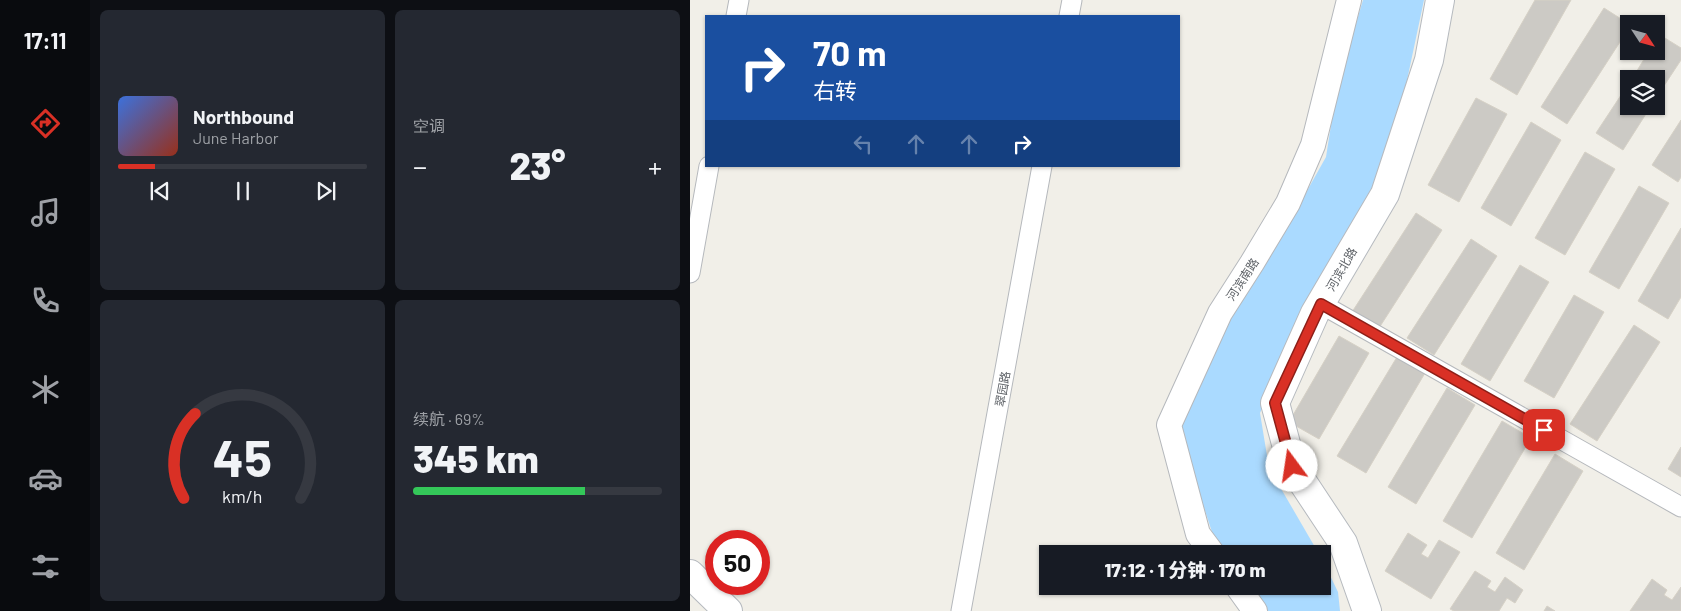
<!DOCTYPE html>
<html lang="zh">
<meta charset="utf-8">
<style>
body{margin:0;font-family:Barlow,"Noto Sans SC",sans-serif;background:#242831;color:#f1f3f6;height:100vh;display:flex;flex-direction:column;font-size:19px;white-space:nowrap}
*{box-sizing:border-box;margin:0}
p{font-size:16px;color:#9ea1a6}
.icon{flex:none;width:28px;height:28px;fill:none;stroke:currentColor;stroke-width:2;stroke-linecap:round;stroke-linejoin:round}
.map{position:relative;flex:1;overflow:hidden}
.sheet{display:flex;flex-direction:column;gap:10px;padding:10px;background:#0d0f14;width:600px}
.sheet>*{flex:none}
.banner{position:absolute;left:15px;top:15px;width:475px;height:152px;border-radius:0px;box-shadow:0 1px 4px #0004;background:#1a4fa0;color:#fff;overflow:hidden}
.needle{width:32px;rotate:126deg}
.buttons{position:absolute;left:930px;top:15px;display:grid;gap:10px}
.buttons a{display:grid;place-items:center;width:45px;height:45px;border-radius:0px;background:#171b24;box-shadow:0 1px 4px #0004;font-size:25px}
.speed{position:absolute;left:15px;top:530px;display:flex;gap:10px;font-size:25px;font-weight:700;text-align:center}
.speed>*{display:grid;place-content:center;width:65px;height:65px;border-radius:50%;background:#171b24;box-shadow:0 1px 4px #0004;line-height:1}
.speed .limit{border:8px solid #d22;background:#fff;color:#111}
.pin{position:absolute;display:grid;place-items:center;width:42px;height:42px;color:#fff;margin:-21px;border-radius:10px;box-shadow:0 2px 8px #0006}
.me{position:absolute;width:55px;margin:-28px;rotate:346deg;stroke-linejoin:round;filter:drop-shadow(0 0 4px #0008)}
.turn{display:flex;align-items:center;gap:18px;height:105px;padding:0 25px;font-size:22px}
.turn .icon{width:65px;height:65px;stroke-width:2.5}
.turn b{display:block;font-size:35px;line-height:42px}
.lanes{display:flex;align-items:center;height:48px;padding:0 25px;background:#0003;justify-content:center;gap:25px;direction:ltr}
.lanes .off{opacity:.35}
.big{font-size:38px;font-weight:800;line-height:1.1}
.sheet .card{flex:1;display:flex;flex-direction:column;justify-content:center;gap:8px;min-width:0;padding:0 18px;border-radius:8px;background:#242831}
.sheet .dial{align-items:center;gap:0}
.dial svg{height:130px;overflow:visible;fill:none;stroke:#363941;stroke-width:7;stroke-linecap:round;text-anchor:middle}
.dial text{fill:#f1f3f6;stroke:none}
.song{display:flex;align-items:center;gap:15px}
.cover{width:60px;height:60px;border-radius:8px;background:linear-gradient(135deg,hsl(220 70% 55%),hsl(10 70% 35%))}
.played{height:5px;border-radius:2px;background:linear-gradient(90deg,#d93025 15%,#363941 15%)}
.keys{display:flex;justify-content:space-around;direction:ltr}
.heat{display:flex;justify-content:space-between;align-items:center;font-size:28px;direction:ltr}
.charge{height:8px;border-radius:4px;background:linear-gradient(90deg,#34c759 69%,#363941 0)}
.sheet .tiles{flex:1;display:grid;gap:10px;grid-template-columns:repeat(2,1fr)}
.trip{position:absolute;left:349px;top:545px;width:292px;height:50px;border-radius:0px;background:#171b24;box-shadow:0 1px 4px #0004;font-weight:800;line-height:50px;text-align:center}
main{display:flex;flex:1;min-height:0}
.menu{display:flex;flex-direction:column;width:90px;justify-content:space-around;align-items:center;background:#090b0e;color:#9ea1a6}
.menu .icon{width:35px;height:35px}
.menu .on{color:#d93025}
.menu b{font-size:22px;color:#f1f3f6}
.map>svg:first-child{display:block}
.water{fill:#aadaff}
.building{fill:#cccac5;stroke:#d6d1c6}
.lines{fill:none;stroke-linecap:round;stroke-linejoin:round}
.minor-casing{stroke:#b5b8bc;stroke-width:21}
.tertiary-casing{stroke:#b5b8bc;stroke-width:26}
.secondary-casing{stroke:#b6babf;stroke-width:30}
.minor{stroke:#fff;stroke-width:19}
.tertiary{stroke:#fff;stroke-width:24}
.secondary{stroke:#fff;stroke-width:28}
.route-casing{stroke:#8d1f18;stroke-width:12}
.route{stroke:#d93025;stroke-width:9}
.labels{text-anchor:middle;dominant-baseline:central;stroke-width:4;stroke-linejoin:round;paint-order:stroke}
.street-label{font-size:12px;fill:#5f6368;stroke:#fff}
</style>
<main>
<nav class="menu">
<b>17:11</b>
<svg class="icon on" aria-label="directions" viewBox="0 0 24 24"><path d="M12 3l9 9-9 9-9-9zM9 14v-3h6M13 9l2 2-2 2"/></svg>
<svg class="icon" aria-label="music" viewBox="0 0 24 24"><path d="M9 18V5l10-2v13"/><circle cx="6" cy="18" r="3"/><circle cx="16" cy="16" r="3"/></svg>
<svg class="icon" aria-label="phone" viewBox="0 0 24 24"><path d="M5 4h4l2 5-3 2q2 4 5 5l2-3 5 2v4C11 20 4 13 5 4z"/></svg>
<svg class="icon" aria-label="climate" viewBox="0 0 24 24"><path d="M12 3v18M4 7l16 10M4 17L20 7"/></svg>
<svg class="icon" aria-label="car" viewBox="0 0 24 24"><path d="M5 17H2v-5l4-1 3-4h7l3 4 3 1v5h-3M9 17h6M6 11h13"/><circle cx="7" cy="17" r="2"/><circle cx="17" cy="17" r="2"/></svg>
<svg class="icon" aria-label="filters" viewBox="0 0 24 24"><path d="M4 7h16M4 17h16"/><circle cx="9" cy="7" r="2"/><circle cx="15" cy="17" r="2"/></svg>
</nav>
<section class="sheet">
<div class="tiles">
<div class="card">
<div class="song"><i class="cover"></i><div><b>Northbound</b><p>June Harbor</p></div></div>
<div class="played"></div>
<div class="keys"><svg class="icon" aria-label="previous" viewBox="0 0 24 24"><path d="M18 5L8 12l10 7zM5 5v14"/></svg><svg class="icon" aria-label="pause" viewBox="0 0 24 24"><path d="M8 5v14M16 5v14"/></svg><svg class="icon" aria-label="next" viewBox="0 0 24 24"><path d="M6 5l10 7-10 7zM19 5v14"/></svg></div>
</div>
<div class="card"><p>空调</p>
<div class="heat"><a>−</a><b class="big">23°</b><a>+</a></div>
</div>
<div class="card dial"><svg viewBox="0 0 100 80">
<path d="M14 69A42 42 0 1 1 86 69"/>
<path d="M14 69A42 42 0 0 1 21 17" stroke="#d93025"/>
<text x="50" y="56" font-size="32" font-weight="700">45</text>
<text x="50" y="72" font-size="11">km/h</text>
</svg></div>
<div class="card"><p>续航 · 69%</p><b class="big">345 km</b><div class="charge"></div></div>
</div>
</section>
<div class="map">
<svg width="991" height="611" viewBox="0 0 991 611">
<rect width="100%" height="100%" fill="#f1efe8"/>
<path class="water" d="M 673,0 L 734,0 L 701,156 L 601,341 L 570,413 L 579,468 L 629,554 L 536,554 L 522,532 L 489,432 L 542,311 L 581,255 L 636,157 L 647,87 Z
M 633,561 L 648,592 L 650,611 L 573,611 L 557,586 L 632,586 Z"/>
<path class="building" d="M 845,0 L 881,0 L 827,95 L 800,79 Z
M 914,8 L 939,24 L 939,28 L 877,124 L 851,107 Z
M 970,35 L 991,48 L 991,60 L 966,98 L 966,79 L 942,79 L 959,51 L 966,51 L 966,41 Z
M 939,83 L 939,106 L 961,106 L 933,150 L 906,133 Z
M 786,98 L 817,114 L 769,202 L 738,185 Z
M 991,120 L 991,177 L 988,182 L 962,165 Z
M 841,122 L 871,140 L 821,226 L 791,208 Z
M 895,152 L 925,169 L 875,255 L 845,238 Z
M 949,186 L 979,203 L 929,289 L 899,272 Z
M 726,213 L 752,230 L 689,328 L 662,312 Z
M 991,228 L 991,297 L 978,319 L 948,301 Z
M 781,239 L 807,256 L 744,355 L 717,338 Z
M 830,265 L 859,282 L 800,381 L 771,364 Z
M 884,295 L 914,312 L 864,398 L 834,381 Z
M 944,325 L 970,342 L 907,441 L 880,424 Z
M 649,336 L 679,353 L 629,439 L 599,422 Z
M 707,357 L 735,373 L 676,473 L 647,456 Z
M 757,388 L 785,405 L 726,504 L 698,487 Z
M 812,421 L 841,438 L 782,538 L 753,521 Z
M 991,447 L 991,477 L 978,469 Z
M 865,454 L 893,471 L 834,570 L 806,553 Z
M 718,533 L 737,545 L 731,554 L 738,558 L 749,540 L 770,552 L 741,599 L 695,571 Z
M 785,571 L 801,581 L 797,587 L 805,592 L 815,577 L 833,590 L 825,603 L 817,598 L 809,611 L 764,611 L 760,609 Z
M 962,579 L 977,590 L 974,595 L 982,600 L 991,587 L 991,611 L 940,611 Z
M 857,606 L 865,611 L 854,611 Z"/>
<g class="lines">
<defs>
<path id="minor" d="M 46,16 L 49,0
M 379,16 L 382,0
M 0,273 L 19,166
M 631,304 L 991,507
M 271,611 L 352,166"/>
<path id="tertiary" d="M 523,554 L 508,534 L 479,425 L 530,313 L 562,263 L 598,203 L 623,145 L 659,0
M 547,586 L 565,611"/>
<path id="secondary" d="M 0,574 L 38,611
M 677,611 L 653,543 L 602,466 L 585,403 L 625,313 L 695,194 L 739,60 L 750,0"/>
</defs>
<use href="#minor" class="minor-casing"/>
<use href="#tertiary" class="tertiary-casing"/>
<use href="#secondary" class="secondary-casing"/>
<use href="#minor" class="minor"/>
<use href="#tertiary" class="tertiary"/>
<use href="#secondary" class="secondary"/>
</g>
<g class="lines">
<defs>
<path id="route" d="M 602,466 L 585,403 L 631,304 L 854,430"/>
</defs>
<use href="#route" class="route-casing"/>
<use href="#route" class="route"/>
</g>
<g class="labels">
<g class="street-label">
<text transform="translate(651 269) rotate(-60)">河滨北路</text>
<text transform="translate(552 279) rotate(-57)">河滨南路</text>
<text transform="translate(312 389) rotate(-80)">翠园路</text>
</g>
</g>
</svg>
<div class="buttons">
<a><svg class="needle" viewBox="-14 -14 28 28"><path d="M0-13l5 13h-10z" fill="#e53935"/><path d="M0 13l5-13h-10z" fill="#9ea1a6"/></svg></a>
<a><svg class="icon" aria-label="layers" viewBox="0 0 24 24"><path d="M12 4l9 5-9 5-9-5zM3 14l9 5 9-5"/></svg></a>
</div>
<div class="speed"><div class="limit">50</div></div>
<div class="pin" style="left:854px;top:430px;background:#d93025"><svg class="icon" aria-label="arrive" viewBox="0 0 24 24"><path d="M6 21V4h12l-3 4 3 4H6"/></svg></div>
<svg class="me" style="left:602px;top:466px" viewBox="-20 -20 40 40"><circle r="19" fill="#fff"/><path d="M0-13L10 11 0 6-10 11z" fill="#d93025"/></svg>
<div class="trip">17:12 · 1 分钟 · 170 m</div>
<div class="banner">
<div class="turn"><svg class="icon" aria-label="right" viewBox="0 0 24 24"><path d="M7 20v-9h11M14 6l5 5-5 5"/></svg><div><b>70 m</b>右转</div></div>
<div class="lanes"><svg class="icon off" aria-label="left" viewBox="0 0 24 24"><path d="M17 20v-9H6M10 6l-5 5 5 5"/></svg><svg class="icon off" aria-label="ahead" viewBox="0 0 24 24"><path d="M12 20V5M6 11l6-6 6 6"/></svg><svg class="icon off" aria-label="ahead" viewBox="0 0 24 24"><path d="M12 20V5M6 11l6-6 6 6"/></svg><svg class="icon" aria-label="right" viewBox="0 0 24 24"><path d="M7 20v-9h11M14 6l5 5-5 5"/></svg></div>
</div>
</div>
</main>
